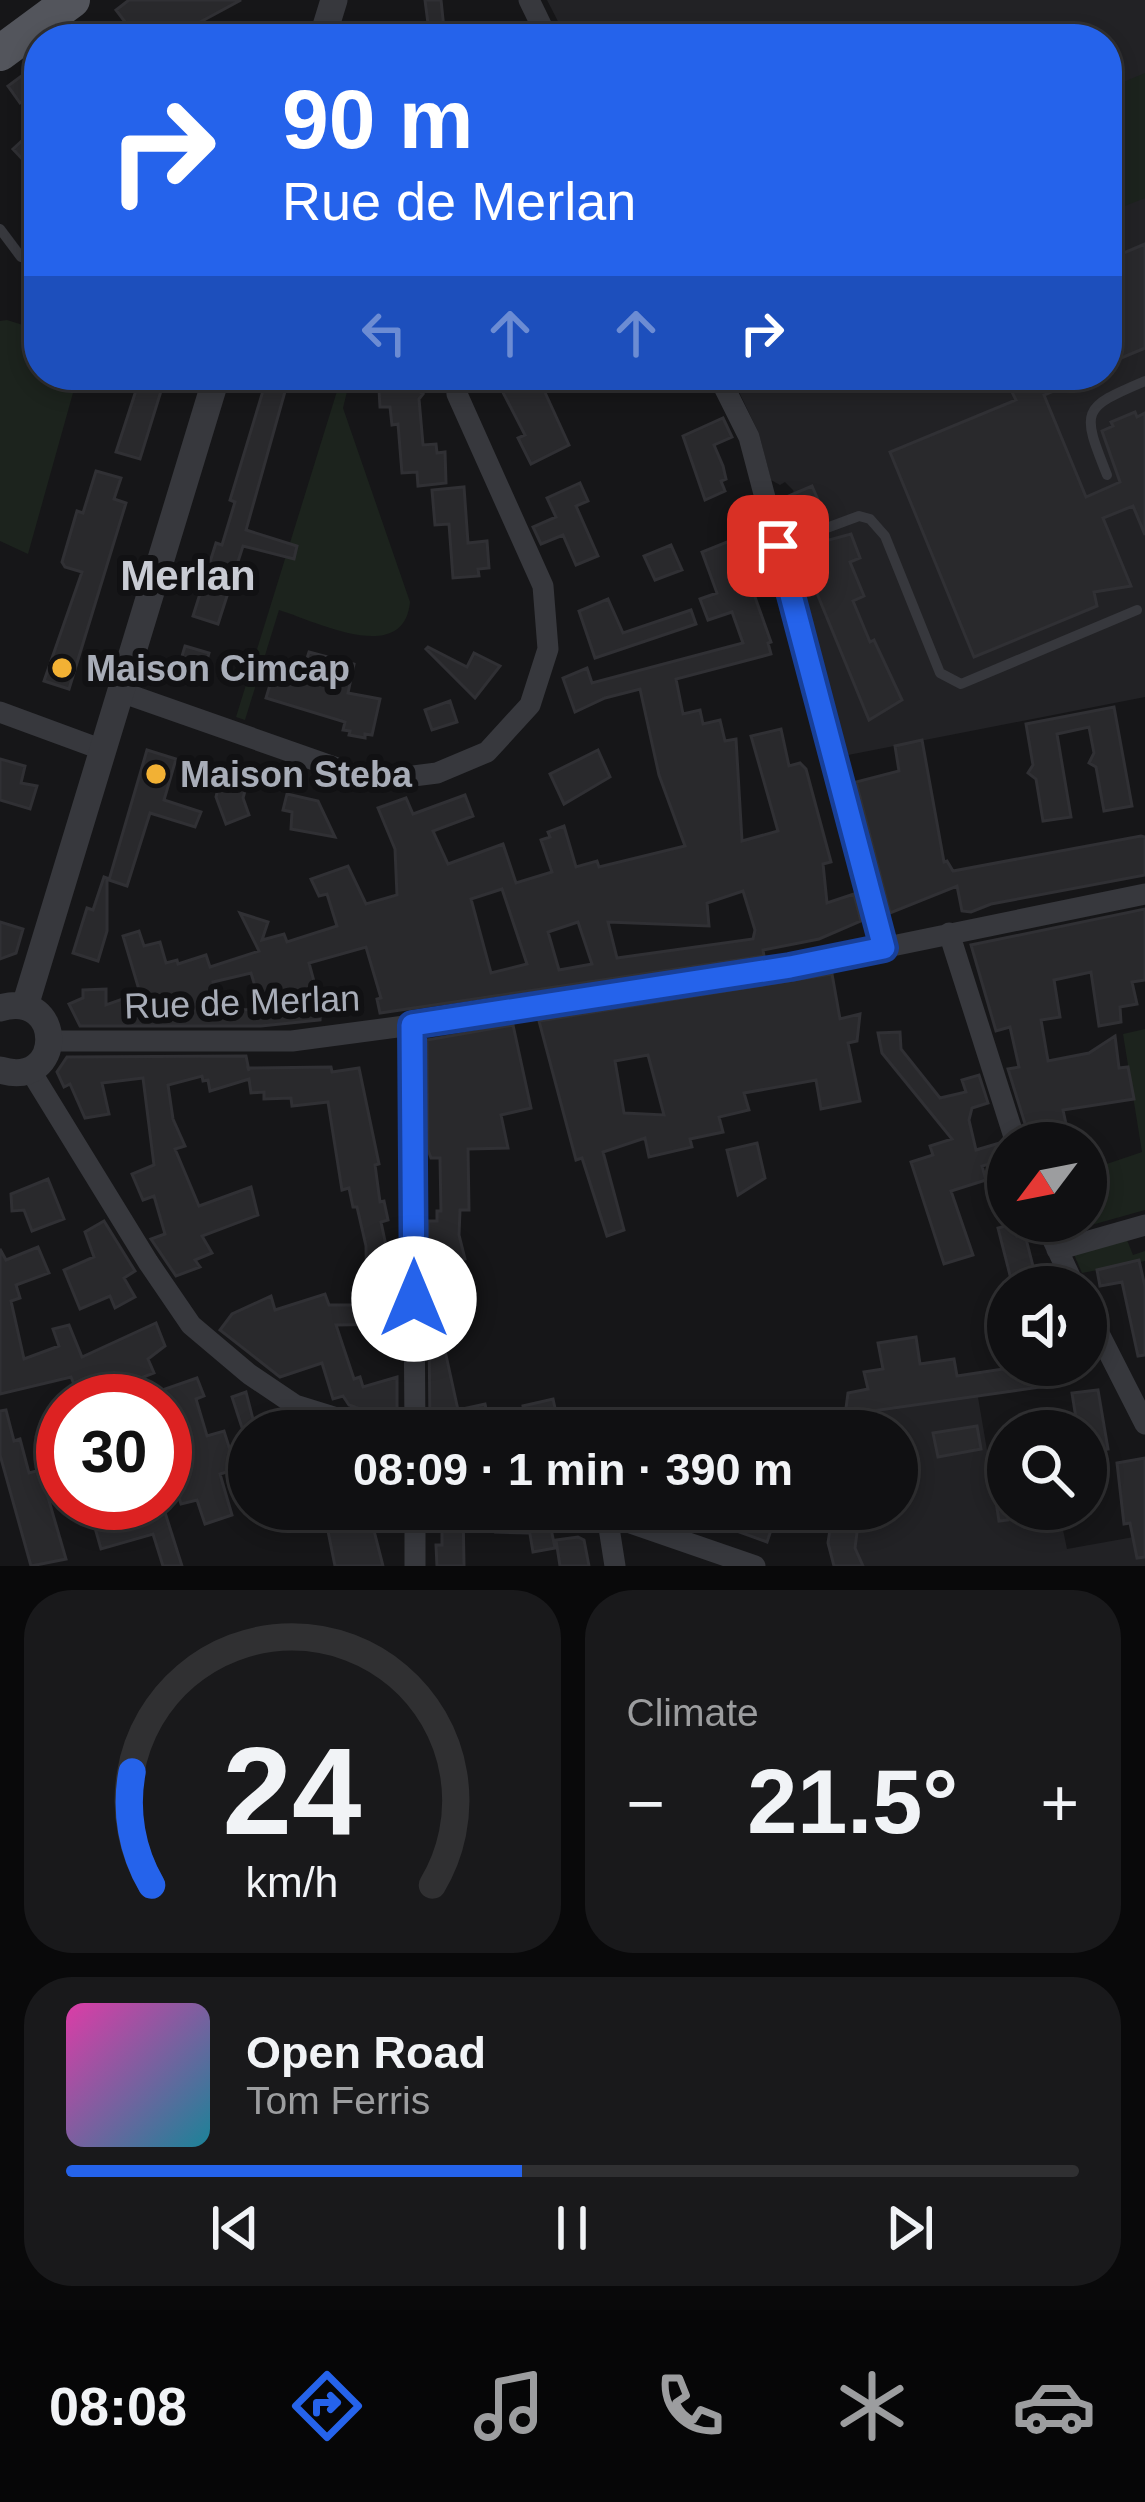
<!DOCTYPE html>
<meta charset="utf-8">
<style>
body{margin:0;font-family:Arial,sans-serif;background:#19191b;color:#f1f3f6;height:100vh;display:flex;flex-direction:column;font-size:45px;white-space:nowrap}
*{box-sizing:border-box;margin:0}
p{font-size:39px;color:#9c9d9f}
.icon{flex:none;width:66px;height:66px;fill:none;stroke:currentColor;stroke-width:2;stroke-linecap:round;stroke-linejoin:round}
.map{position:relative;height:1566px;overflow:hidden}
.drawer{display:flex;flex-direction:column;gap:24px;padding:24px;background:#09090a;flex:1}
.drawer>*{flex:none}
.guide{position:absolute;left:24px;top:24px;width:1098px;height:366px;border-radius:48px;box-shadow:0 6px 18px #0003,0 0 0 3px #303032;background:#2563eb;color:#fff;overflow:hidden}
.needle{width:78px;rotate:238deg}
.tools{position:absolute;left:987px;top:1122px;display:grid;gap:24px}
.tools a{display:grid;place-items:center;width:120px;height:120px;border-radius:50%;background:#101012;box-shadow:0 6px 18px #0003,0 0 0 3px #303032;font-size:60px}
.speed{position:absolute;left:36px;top:1374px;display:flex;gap:24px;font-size:60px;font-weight:700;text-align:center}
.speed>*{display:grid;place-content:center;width:156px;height:156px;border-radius:50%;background:#101012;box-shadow:0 6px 18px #0003,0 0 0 3px #303032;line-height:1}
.speed .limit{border:18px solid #d22;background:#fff;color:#111}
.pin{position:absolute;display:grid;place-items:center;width:102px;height:102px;color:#fff;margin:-51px;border-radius:24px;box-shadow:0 6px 18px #0006}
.me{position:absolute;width:132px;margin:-66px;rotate:0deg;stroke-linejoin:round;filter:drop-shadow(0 0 9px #0008)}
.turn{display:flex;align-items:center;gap:42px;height:252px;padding:0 60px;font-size:54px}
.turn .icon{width:156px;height:156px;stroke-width:2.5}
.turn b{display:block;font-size:84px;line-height:102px}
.lanes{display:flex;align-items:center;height:114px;padding:0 60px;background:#0003;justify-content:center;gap:60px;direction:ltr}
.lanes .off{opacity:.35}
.big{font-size:90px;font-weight:600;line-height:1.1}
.drawer .card{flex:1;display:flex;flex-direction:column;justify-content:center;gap:18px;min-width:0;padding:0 42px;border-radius:48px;background:#19191b}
.drawer .dial{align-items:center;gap:0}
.dial svg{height:312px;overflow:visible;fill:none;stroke:#303032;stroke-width:7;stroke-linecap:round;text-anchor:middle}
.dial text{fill:#f1f3f6;stroke:none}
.song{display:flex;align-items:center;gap:36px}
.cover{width:144px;height:144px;border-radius:18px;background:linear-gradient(135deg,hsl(320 70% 55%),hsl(190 70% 35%))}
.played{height:12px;border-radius:6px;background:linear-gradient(90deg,#2563eb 45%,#303032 45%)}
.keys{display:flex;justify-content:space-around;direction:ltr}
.heat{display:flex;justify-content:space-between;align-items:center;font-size:66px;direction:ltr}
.drawer .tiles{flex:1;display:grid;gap:24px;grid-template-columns:1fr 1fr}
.card:last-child{grid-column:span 2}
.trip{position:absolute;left:228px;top:1410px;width:690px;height:120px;border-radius:60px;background:#101012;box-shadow:0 6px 18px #0003,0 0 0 3px #303032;font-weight:600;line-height:120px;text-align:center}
.tab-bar{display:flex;height:192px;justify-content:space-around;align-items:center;background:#060607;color:#9c9d9f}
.tab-bar .icon{width:84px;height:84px}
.tab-bar .on{color:#2563eb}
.tab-bar b{font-size:54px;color:#f1f3f6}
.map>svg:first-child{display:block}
.built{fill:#222225}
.green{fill:#1c231d}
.building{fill:#29292c;stroke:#303034;stroke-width:3;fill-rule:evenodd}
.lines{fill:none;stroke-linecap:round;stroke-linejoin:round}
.service{stroke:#37383d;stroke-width:10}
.minor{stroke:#37383d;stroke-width:21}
.tertiary{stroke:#37383d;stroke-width:27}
.primary{stroke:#53555c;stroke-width:36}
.route-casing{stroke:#184099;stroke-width:30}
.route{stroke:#2563eb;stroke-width:21}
.poi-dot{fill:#f2b134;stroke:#111113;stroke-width:4.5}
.labels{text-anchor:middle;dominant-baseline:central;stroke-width:12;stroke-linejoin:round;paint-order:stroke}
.poi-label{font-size:36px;font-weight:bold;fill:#a8adb8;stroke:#111113;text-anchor:start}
.street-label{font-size:36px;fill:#a8adb8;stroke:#111113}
.quarter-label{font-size:42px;font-weight:bold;fill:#c9ccd4;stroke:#111113}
</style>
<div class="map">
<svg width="1145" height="1566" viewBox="0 0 1145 1566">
<rect width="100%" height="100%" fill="#161618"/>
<path class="built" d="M 547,0 L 1145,0 L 1145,697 L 843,756 L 783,533 L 805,526 L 793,490 L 785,482 L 780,485 L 771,480 L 759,434 L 731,375 L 1107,375 L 1107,39 L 567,39 Z
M 974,1374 L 999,1520 L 1059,1511 L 1067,1549 L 1145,1535 L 1145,1566 L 834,1566 L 828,1542 L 833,1509 L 897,1509 L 897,1431 L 843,1431 L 848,1393 Z"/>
<path class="green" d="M 1145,73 L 1145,198 L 1107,213 L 1107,89 Z
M 7,320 L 39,330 L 39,375 L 78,375 L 28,554 L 0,541 L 0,321 Z
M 342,375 L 351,375 L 343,408 L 410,602 C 404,667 315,621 279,610 L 245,720 L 236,717 Z
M 1145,1029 L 1145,1210 L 1063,1233 L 1058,1221 L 1086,1221 L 1086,1171 L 1142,1152 L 1123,1034 Z
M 1125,1235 L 1133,1255 L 1145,1251 L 1145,1261 L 1082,1273 L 1072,1250 Z"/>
<path class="building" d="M 129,0 L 241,0 L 191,27 L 199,39 L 138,39 L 116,10 Z
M 425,0 L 441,0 L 445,39 L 430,39 Z
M 39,63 L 39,89 L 20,103 L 8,86 Z
M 39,125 L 39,177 L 13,149 Z
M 1145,244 L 1145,348 L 1107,364 L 1107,260 Z
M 141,375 L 166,375 L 140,459 L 116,452 Z
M 494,375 L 537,375 L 569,445 L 531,464 L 518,438 L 525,435 Z
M 1036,375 L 1056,375 L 1061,388 L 1044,395 L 1086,497 L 1120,482 L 1102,431 L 1113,426 L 1111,422 L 1135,412 L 1137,417 L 1145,413 L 1145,535 L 1133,506 L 1103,518 L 1131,586 L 1094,592 L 1097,606 L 974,657 L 890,452 L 1016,400 L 1012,392 L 1038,381 Z
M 266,381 L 286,388 L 246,530 L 297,546 L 294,559 L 243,546 L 218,624 L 193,616 L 216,543 L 222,545 L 235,502 L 230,500 Z
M 412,386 L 423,394 L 419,399 L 423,445 L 436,444 L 437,453 L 445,452 L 446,483 L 418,486 L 417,472 L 402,473 L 398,424 L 392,425 L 390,407 L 380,407 L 379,389 Z
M 723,418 L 732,437 L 714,445 L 723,466 L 726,479 L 721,481 L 725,491 L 705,500 L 683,436 Z
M 96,471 L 121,478 L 114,499 L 126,503 L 69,689 L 44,681 L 82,572 L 65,567 L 62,562 L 77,511 L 83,513 Z
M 580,483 L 588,501 L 576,506 L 598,556 L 576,565 L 563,535 L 541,544 L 533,527 L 556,517 L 547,498 Z
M 812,486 L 826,518 L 795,529 L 786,497 Z
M 464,487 L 468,543 L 487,541 L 489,568 L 478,569 L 479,576 L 453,578 L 449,524 L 435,525 L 432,490 Z
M 747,534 L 763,578 L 750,583 L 771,642 L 768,643 L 771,654 L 676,679 L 683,714 L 700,710 L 703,724 L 720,720 L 725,741 L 736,739 L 742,841 L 778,831 L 751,736 L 781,729 L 789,766 L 800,763 L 806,769 L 831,862 L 823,864 L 827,903 L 854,894 L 861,921 L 819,939 L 763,950 L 764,956 L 380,1013 L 377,999 L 381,998 L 366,947 L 309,963 L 320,1004 L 320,1020 L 261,1026 L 80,1026 L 69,1004 L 83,998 L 83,990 L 106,989 L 106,1005 L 140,993 L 123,936 L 139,931 L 144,946 L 160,942 L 166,963 L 177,960 L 178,964 L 206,955 L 210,967 L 259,951 L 240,913 L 268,922 L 262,940 L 284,934 L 287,942 L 337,926 L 327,894 L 319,896 L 311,879 L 348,866 L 366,904 L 397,895 L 395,849 L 378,808 L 406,798 L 413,814 L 465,795 L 473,816 L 433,831 L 448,864 L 503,844 L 516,883 L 552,872 L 541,840 L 550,837 L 548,832 L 564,826 L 576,867 L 597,861 L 599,867 L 685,846 L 659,775 L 640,689 L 605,698 L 575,712 L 563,678 L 587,668 L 592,683 L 743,643 L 732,612 L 708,620 L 700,599 L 717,593 L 702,552 ZM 502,889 L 527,964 L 491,973 L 471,899 ZM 743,891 L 755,930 L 753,939 L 617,958 L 608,922 L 709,926 L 707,903 ZM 578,922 L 592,964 L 559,970 L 548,932 ZM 251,973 L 262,1009 L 218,1011 L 213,982 Z
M 851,534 L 860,558 L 850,562 L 864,596 L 853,601 L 870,642 L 874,640 L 902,700 L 869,720 L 814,586 L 818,584 L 803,547 Z
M 671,545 L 682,570 L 655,580 L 644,556 Z
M 608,599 L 623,633 L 691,610 L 696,624 L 595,658 L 579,611 Z
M 185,646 L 209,653 L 202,677 L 178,670 Z
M 428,647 L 467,667 L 474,653 L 500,666 L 475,698 L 426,649 Z
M 309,652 L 354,664 L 348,693 L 380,699 L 372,735 L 365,734 L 365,738 L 349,735 L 350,731 L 343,730 L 345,722 L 266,698 L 273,675 L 299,683 Z
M 450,701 L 457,722 L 432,730 L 425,710 Z
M 1114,707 L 1132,806 L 1104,811 L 1096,767 L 1089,763 L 1094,753 L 1089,727 L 1057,734 L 1071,817 L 1043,821 L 1036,779 L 1028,773 L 1033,765 L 1026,724 Z
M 922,740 L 944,862 L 947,861 L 953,871 L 1141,836 L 1145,837 L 1145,875 L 991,904 L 971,912 L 962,911 L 957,886 L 890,913 L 856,782 L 899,771 L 895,746 Z
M 147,750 L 176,759 L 164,800 L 201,812 L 195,827 L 150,813 L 127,886 L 109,880 Z
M 598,750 L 610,777 L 564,804 L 550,774 Z
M 0,759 L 25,766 L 21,783 L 37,786 L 30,809 L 0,800 Z
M 222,773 L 248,780 L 243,798 L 249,815 L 226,824 L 216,797 Z
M 287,794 L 318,801 L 335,837 L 291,829 L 292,812 L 283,810 Z
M 104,877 L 107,878 L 107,931 L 98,961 L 73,953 L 87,908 L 93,910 Z
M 1145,909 L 1145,980 L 1132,982 L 1137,1004 L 1120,1007 L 1121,1022 L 1099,1026 L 1091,972 L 1054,980 L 1060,1017 L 1041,1020 L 1048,1061 L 1089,1053 L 1115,1036 L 1119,1068 L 1128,1067 L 1134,1099 L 1063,1110 L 1070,1143 L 1031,1143 L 1008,1069 L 1019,1067 L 1010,1027 L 996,1031 L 971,945 Z
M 0,922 L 23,929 L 16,953 L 0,959 Z
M 832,974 L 840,1019 L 860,1014 L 857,1041 L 848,1043 L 860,1101 L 821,1109 L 816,1080 L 744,1093 L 749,1110 L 719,1117 L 723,1132 L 690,1139 L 692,1147 L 649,1157 L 645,1138 L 603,1152 L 624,1230 L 607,1236 L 582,1158 L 576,1160 L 539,1021 ZM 648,1055 L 664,1115 L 624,1113 L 615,1061 Z
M 513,1025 L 531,1108 L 501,1115 L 508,1148 L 468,1149 L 469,1210 L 460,1210 L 459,1235 L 465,1259 L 449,1263 L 451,1343 L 444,1346 L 458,1410 L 485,1404 L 490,1428 L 462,1431 L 461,1427 L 430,1427 L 428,1221 L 437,1221 L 437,1211 L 441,1211 L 440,1158 L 431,1158 L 428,1150 L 427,1040 Z
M 900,1032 L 901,1049 L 940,1098 L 966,1092 L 962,1080 L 979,1075 L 988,1103 L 972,1108 L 969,1120 L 976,1150 L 1000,1143 L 1004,1160 L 982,1166 L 986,1180 L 951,1191 L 973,1255 L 944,1264 L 911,1162 L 933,1155 L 930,1146 L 952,1139 L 882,1053 L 878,1033 Z
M 246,1056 L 249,1071 L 248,1068 L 331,1067 L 332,1072 L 359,1068 L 379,1164 L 375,1165 L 380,1202 L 384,1201 L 388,1220 L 381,1222 L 389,1260 L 396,1260 L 396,1324 L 336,1325 L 354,1379 L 360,1377 L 363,1387 L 397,1377 L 397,1417 L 388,1419 L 349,1405 L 343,1396 L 333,1399 L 322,1363 L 280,1377 L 220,1330 L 232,1314 L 271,1296 L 275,1310 L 325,1294 L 329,1305 L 367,1305 L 366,1246 L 357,1207 L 353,1207 L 349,1188 L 342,1190 L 328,1102 L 292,1106 L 291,1098 L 264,1099 L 264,1092 L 251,1093 L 249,1079 L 210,1091 L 208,1080 L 203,1081 L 202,1076 L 168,1085 L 173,1119 L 185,1146 L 175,1149 L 199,1206 L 251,1187 L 258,1215 L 202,1236 L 212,1253 L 195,1260 L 200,1267 L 176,1276 L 151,1239 L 165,1234 L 154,1196 L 143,1200 L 132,1174 L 154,1165 L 143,1078 L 102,1083 L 109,1114 L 85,1118 L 70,1084 L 64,1087 L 57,1072 L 67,1057 Z
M 757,1143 L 765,1178 L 738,1195 L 727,1150 Z
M 48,1179 L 64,1219 L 32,1231 L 24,1210 L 12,1211 L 11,1194 Z
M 104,1221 L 135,1271 L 124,1278 L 135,1297 L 115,1308 L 110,1296 L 80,1309 L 64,1270 L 94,1257 L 85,1232 Z
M 1013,1224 L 1017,1236 L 1025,1235 L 1034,1270 L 1025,1272 L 1029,1287 L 1013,1287 L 998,1228 Z
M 38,1247 L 49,1273 L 16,1285 L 20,1298 L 11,1301 L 24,1359 L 59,1346 L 53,1329 L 69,1325 L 82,1357 L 156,1323 L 165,1346 L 148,1359 L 154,1373 L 81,1401 L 71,1377 L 0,1394 L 0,1249 L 6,1260 Z
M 1139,1260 L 1145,1287 L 1145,1355 L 1138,1356 L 1122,1282 L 1100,1286 L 1097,1270 Z
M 916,1337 L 920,1364 L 954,1359 L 957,1376 L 1029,1365 L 1058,1365 L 1061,1384 L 872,1411 L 870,1431 L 843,1431 L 848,1393 L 868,1389 L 864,1372 L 883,1369 L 878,1343 Z
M 197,1378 L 204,1396 L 196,1399 L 207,1436 L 224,1431 L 236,1469 L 220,1474 L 232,1515 L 205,1524 L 197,1500 L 181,1504 L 169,1466 L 185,1461 L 165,1410 L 165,1389 Z
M 1098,1390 L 1108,1449 L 1086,1453 L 1086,1431 L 1078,1431 L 1072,1393 Z
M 246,1392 L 256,1431 L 249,1431 L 249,1449 L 232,1397 Z
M 553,1399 L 560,1431 L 528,1431 L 523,1406 Z
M 6,1410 L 14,1441 L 20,1439 L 29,1473 L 40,1470 L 66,1559 L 31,1566 L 0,1455 L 0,1411 Z
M 977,1426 L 981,1449 L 938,1457 L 933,1433 Z
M 1145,1458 L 1145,1557 L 1137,1558 L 1130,1523 L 1124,1524 L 1117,1463 Z
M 1008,1460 L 1008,1520 L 999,1521 L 990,1463 Z
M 88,1503 L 162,1503 L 182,1566 L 163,1566 L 153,1534 L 101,1549 Z
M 442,1509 L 463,1509 L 464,1566 L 437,1566 L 436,1545 L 442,1545 Z
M 494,1509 L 522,1509 L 527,1533 L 495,1532 L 478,1513 L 494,1512 Z
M 701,1509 L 778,1509 L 767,1542 L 698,1517 Z
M 833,1509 L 860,1509 L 855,1548 L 863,1566 L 834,1566 L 828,1543 Z
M 370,1515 L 383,1566 L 335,1566 L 327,1526 Z
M 550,1524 L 555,1548 L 533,1552 L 529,1528 Z
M 578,1537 L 584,1540 L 589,1566 L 560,1566 L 556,1540 Z"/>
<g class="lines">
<path class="service" d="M 0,229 L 21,257
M 1107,475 C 1081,410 1081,408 1145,381
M 778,546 L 859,516 L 870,519 L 885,536 L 940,673 L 961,684 L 1137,610"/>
<path class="minor" d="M 529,0 L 548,39
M 718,375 L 749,437 L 884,948
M 121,692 L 374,781 L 437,773 L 487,752 L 530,705 L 548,649 L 543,586 L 457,394 L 455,375
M 0,712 L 103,750
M 949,933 L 1016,1143
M 412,1025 L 415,1431
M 49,1041 L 292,1041 L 412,1025 L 790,967 L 1145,894
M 30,1070 L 148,1262 L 191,1325 L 249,1374 L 295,1405 L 379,1431
M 1044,1221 L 1075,1287
M 1057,1250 L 1145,1225
M 1086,1308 L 1145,1424
M 590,1509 L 755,1566
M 607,1515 L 615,1566
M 662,1533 L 686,1509
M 415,1566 L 415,1509"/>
<path class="tertiary" d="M 322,39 L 334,0
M 25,1006 L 217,375
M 0,1008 C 65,989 65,1090 0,1070"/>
<path class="primary" d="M 0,53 L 72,0"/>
</g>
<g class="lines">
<defs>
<path id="route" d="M 414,1299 L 412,1025 L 790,967 L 884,948 L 778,546"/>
</defs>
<use href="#route" class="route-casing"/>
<use href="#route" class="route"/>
</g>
<g class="poi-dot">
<circle cx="62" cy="668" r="12"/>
<circle cx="156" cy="774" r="12"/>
</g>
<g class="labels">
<g class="poi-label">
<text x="86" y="668">Maison Cimcap</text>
<text x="180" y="774">Maison Steba</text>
</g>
<g class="street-label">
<text transform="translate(242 1002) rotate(-2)">Rue de Merlan</text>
</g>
<g class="quarter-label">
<text x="188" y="575">Merlan</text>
</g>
</g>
</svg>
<div class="tools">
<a><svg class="needle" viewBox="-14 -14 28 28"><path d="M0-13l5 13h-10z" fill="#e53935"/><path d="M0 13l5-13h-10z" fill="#9c9d9f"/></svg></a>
<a><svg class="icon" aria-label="sound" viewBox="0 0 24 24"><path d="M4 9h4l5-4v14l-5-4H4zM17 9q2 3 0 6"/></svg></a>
<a><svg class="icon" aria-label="search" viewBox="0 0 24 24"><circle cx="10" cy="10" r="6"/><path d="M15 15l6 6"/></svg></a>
</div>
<div class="speed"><div class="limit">30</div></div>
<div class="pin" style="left:778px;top:546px;background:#d93025"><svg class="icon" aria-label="arrive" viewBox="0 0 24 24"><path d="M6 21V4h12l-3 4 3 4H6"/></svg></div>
<svg class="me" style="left:414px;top:1299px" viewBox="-20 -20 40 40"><circle r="19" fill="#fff"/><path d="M0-13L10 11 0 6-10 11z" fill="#2563eb"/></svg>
<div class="trip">08:09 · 1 min · 390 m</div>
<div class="guide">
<div class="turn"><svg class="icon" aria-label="right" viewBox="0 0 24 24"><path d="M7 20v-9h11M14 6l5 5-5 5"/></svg><div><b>90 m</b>Rue de Merlan</div></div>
<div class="lanes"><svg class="icon off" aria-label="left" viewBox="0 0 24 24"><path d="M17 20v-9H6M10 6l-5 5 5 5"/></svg><svg class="icon off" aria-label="ahead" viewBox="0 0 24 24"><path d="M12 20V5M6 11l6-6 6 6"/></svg><svg class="icon off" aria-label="ahead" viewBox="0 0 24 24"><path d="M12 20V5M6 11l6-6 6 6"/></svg><svg class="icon" aria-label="right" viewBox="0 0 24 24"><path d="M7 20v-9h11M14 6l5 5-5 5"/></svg></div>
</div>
</div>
<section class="drawer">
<div class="tiles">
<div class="card dial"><svg viewBox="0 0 100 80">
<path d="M14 69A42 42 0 1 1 86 69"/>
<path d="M14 69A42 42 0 0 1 9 40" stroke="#2563eb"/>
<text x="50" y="56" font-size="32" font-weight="700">24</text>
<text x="50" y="72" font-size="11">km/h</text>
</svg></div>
<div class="card"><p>Climate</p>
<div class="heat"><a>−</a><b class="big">21.5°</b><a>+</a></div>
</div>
<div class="card">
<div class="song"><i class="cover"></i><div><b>Open Road</b><p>Tom Ferris</p></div></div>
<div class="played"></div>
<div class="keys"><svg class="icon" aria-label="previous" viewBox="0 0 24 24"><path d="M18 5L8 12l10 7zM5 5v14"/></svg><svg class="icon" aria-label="pause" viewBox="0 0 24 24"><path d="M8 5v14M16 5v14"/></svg><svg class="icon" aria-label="next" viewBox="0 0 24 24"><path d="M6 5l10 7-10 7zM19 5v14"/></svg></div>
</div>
</div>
</section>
<nav class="tab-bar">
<b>08:08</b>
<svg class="icon on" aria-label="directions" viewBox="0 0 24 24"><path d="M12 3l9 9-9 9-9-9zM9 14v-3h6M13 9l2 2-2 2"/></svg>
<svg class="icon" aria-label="music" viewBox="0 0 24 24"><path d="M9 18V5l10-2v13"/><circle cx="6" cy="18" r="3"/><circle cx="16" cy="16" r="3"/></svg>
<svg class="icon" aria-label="phone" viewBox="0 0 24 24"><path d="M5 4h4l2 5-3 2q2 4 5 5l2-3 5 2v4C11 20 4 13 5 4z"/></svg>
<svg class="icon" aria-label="climate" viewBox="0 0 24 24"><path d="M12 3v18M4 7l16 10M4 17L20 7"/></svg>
<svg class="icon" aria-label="car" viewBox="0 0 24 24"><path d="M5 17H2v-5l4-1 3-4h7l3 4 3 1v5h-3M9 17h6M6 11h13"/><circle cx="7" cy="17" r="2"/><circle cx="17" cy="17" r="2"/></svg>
</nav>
